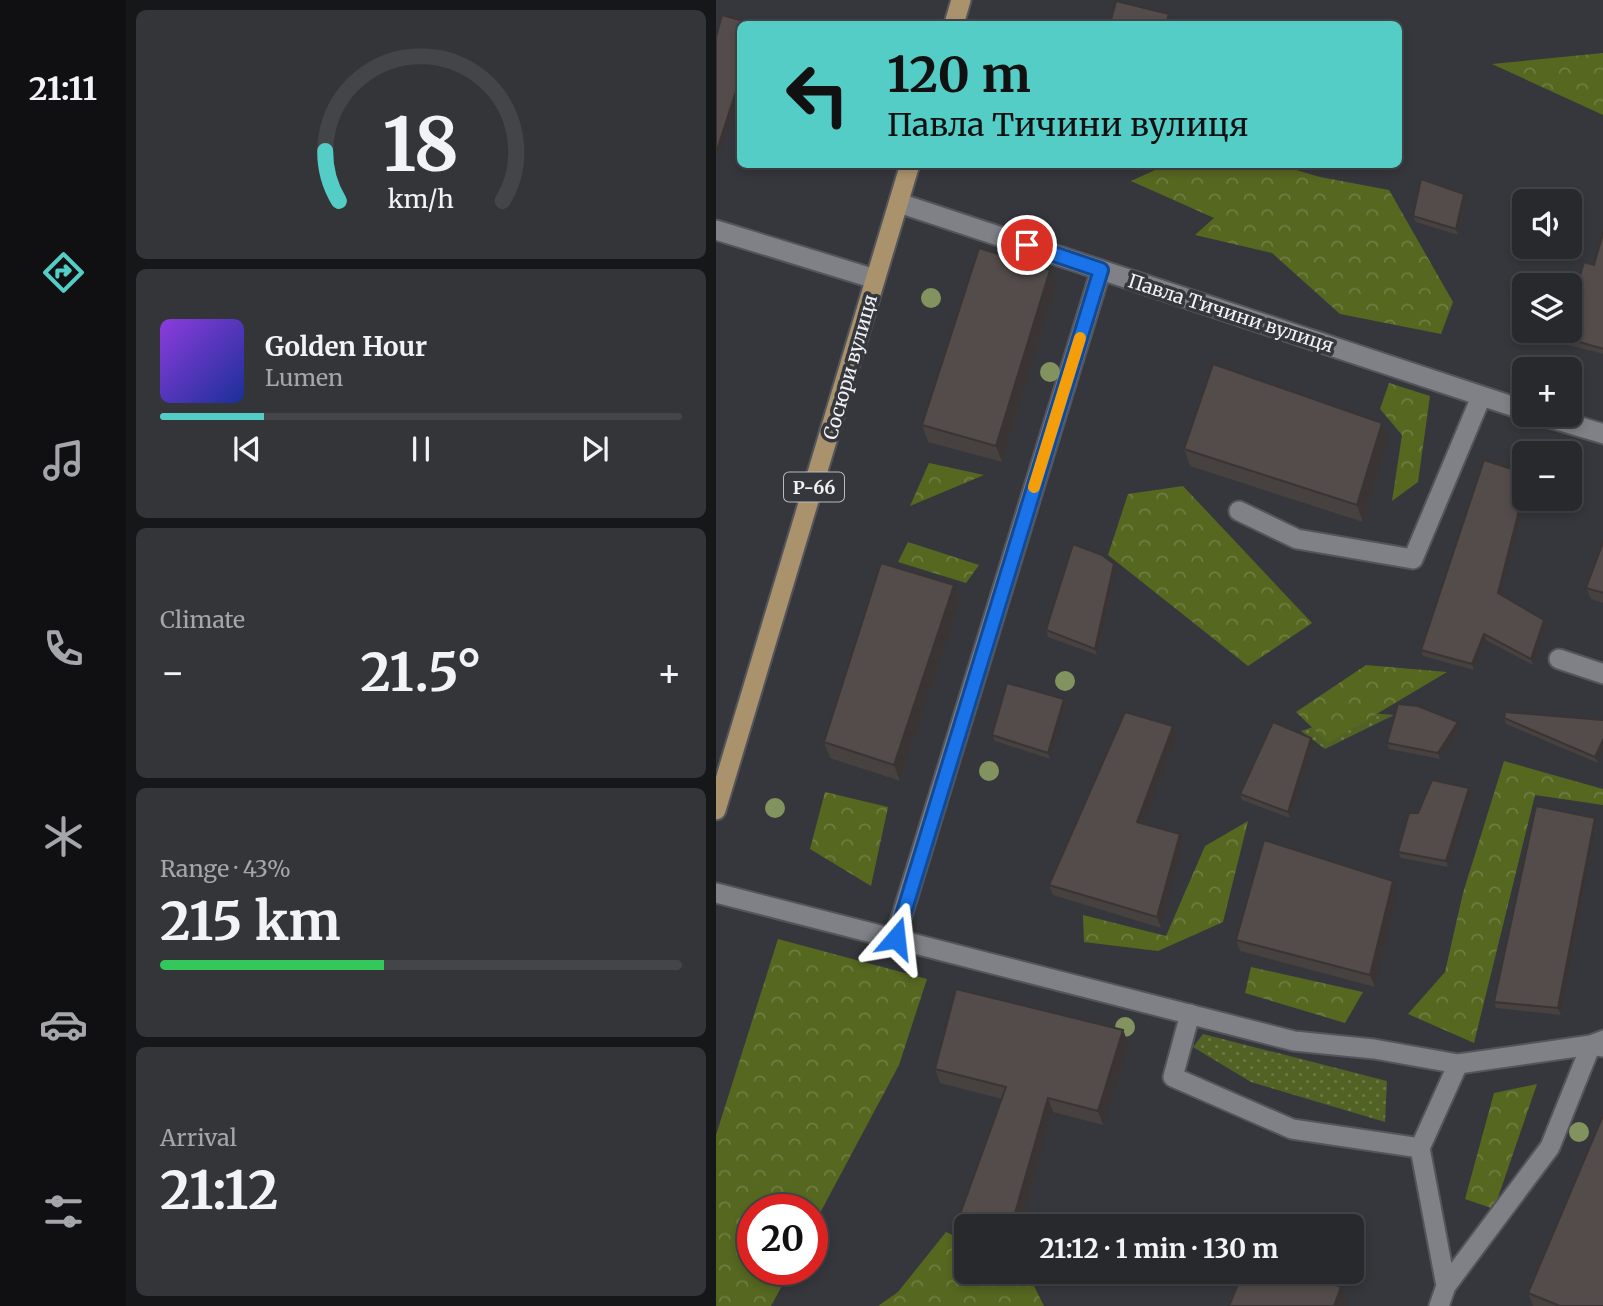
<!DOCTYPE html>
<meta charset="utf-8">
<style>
body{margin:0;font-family:Merriweather,serif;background:#343539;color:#f1f3f6;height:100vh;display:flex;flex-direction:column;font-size:26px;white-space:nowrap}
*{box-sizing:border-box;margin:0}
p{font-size:23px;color:#a5a6aa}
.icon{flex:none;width:38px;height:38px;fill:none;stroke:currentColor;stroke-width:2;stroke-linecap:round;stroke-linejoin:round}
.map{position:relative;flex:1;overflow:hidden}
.sheet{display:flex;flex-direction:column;gap:10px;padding:10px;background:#161719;width:590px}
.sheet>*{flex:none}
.banner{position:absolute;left:21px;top:21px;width:665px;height:147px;border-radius:10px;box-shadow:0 4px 10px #0003,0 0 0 2px #444549;background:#54cdc7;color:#111;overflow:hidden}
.buttons{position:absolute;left:796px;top:189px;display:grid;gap:14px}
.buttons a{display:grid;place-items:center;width:70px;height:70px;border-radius:10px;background:#28292d;box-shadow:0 4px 10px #0003,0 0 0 2px #444549;font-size:35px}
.speed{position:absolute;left:21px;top:1194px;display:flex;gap:14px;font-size:35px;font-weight:700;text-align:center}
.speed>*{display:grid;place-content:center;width:91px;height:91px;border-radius:50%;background:#28292d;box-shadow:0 4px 10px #0003,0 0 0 2px #444549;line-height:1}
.speed .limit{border:10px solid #d22;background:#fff;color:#111}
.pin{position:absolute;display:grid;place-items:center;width:60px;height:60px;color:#fff;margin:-30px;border:4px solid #fff;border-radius:50%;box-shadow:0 2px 7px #0007}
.me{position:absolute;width:77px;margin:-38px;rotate:17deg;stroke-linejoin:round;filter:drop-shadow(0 0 5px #0008)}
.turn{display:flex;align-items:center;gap:24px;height:147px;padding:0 35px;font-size:32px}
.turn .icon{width:91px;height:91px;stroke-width:2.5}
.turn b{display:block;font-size:49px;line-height:60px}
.big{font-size:52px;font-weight:700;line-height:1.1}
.sheet .tile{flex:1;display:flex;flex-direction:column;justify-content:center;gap:10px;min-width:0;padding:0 24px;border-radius:10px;background:#343539}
.sheet .dial{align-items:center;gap:0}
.dial svg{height:182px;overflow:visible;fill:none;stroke:#444549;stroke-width:7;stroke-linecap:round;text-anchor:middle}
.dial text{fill:#f1f3f6;stroke:none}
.song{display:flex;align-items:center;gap:21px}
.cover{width:84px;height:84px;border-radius:10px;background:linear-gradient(135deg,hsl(270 70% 55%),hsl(230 70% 35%))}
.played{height:7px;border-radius:4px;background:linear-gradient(90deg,#54cdc7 20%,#444549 20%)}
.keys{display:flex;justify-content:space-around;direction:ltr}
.heat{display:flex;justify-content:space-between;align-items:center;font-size:38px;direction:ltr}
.charge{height:10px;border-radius:5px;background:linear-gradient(90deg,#34c759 43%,#444549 0)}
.trip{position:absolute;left:238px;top:1214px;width:410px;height:70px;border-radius:10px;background:#28292d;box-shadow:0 4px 10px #0003,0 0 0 2px #444549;font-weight:700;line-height:70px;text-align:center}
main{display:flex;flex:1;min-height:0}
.menu{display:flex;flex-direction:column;width:126px;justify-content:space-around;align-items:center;background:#101012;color:#a5a6aa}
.menu .icon{width:49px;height:49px}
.menu .selected{color:#54cdc7}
.menu b{font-size:32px;color:#f1f3f6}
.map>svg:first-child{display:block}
.grass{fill:url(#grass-dots)}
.forest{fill:url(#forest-crowns)}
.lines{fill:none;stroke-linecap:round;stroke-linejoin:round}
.service-casing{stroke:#54555a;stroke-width:23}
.minor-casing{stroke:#54555a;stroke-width:23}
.primary-casing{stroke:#54555a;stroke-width:23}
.service{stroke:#7f8187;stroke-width:19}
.minor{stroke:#7f8187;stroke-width:19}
.primary{stroke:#aa926d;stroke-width:19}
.tree{fill:#83935f}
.wall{fill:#474140}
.shaded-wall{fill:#3a3534}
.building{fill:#534c4b;stroke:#3a3534;stroke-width:2}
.route-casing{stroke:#114b97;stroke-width:18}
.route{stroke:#1a73e8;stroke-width:12}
.slow{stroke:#f59e0b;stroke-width:12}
.labels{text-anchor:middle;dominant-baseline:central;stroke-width:7;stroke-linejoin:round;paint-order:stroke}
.shield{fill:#35373c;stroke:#b9babe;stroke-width:2}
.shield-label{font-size:18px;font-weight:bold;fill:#f1f2f5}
.street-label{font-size:19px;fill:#f1f2f5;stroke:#35373c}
</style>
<main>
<nav class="menu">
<b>21:11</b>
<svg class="icon selected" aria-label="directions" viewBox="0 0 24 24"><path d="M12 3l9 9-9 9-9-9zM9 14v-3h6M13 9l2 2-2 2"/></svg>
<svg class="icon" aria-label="music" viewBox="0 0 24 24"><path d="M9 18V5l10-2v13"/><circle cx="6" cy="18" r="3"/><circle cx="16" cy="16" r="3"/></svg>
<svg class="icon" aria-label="phone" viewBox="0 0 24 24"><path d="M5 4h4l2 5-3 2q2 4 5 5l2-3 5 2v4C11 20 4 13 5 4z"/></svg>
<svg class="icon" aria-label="climate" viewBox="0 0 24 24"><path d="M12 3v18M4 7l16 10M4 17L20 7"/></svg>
<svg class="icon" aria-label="car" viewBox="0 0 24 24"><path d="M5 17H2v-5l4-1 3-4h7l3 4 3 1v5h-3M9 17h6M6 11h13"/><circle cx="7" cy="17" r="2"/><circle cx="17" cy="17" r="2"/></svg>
<svg class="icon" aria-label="filters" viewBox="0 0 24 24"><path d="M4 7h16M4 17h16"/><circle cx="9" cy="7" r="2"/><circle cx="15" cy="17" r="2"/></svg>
</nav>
<section class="sheet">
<div class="tile dial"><svg viewBox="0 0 100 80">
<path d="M14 69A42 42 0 1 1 86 69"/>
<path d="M14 69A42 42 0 0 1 8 47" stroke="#54cdc7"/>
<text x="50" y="56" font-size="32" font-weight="700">18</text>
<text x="50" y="72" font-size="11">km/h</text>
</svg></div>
<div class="tile">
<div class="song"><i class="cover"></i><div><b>Golden Hour</b><p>Lumen</p></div></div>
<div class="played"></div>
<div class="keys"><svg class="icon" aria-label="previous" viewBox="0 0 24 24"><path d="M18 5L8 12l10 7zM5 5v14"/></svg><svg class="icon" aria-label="pause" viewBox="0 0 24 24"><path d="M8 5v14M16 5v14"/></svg><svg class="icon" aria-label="next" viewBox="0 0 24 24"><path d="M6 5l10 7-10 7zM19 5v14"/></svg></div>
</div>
<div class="tile"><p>Climate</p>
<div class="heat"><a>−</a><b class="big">21.5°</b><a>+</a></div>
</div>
<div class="tile"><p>Range · 43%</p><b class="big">215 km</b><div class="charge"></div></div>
<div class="tile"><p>Arrival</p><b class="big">21:12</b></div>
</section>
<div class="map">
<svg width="888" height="1306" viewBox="0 0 888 1306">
<defs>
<pattern id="grass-dots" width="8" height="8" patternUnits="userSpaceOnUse" patternTransform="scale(1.75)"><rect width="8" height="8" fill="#526225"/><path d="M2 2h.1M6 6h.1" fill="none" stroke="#6b7945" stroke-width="1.8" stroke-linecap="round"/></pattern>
<pattern id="forest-crowns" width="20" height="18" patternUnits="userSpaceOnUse" patternTransform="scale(1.75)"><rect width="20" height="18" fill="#566720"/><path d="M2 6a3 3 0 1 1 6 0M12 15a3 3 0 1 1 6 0" fill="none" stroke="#6f7d41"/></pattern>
</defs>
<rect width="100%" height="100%" fill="#35373c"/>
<path class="grass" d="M 642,712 L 678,715 L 609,749 L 585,731 Z
M 487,1034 L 671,1081 L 669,1122 L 535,1082 L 477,1047 Z"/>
<path class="forest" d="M 887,53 L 887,115 L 776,64 Z
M 560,164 L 604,177 L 673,190 L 737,302 L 725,334 L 624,314 L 556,253 L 479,235 L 498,218 L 415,181 L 450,165 Z
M 673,383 L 714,396 L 702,482 L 676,501 L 686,435 L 664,409 Z
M 213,463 L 268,475 L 194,506 Z
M 467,486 L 596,623 L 532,666 L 392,555 L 412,494 Z
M 192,542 L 263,565 L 250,583 L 182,562 Z
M 650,665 L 731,672 L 612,743 L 580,712 Z
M 788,761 L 887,789 L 887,805 L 819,795 L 758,1043 L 692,1014 L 729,972 L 747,893 Z
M 109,792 L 172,807 L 155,886 L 94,849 Z
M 532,821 L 507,922 L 442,951 L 368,942 L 367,915 L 450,936 L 489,846 Z
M 62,939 L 211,979 L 183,1065 L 96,1228 L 96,1209 L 37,1209 L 37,1269 L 75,1269 L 55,1306 L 0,1306 L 0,1135 Z
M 535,967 L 647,992 L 629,1023 L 529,993 Z
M 821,1084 L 778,1209 L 749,1199 L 778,1093 Z
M 230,1232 L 250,1241 L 250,1272 L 311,1272 L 328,1306 L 162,1306 L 182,1292 Z"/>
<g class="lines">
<defs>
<path id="service" d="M 523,511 L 581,539 L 697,559 L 765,397
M 179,938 L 385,270
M 730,1286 L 834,1147 L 875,1045 L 888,1047
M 723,1306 L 730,1286 L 704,1148 L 742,1064"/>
<path id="minor" d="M 183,203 L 808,410
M 0,230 L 159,279
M 824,415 L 888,434
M 843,659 L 888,674
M 0,893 L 578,1041 L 658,1049 L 742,1064 L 875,1045 L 888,1040
M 474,1014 L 457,1077 L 576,1129 L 704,1148"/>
<path id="primary" d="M 238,24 L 245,0
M 0,810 L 194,164"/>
</defs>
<use href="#service" class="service-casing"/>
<use href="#minor" class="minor-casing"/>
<use href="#primary" class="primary-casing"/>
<use href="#service" class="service"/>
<use href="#minor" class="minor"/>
<use href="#primary" class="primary"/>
</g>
<g class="tree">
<circle cx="215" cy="298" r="10"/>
<circle cx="334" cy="372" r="10"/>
<circle cx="349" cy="681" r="10"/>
<circle cx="273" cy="771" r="10"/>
<circle cx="59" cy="808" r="10"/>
<circle cx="409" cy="1027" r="10"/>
<circle cx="863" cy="1132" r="10"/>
</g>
<path class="wall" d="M 748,194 L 750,201 L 742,235 L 700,222 L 697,216 Z
M 888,230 L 888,354 L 848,344 L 846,337 L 878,265 Z
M 340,287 L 286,462 L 212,442 L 206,425 Z
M 672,439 L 647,522 L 474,466 L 468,449 Z
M 810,499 L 785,595 L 828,620 L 830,626 L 817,665 L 770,640 L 758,670 L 707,656 L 705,650 Z
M 888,540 L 888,603 L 875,599 L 870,588 Z
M 400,570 L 381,655 L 332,637 L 330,630 Z
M 238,585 L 244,602 L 184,781 L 114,758 L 108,742 Z
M 348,699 L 350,705 L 334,759 L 279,741 L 276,735 Z
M 788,718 L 888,720 L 888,750 L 882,763 L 790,724 Z
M 742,722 L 744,728 L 724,759 L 673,749 L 671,743 Z
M 461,736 L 428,824 L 464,834 L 467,845 L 445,928 L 337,895 L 333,885 Z
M 595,738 L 598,744 L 574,818 L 526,800 L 524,794 Z
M 753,788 L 755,794 L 732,867 L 685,858 L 682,852 L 702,813 Z
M 879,818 L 881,824 L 845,1015 L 780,1008 L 778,1002 Z
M 682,893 L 659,987 L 524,951 L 520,940 Z
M 407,1030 L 413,1045 L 387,1125 L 337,1112 L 304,1227 L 250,1227 L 250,1232 L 248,1231 L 243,1217 L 286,1099 L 224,1083 L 219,1069 Z
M 812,1293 L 888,1306 L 817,1306 Z"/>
<path class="shaded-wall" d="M 453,14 L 455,20 L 454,24 L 450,24 Z
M 24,79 L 24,92 L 3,156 L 1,150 Z
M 748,194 L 750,201 L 742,235 L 740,229 Z
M 334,270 L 340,287 L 286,462 L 280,446 Z
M 666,423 L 672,439 L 647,522 L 641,505 Z
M 808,491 L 808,499 L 810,499 L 784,600 L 782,593 Z
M 398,564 L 400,570 L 381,655 L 379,649 Z
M 238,585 L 244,602 L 184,781 L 178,765 Z
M 828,620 L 830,626 L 817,665 L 815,659 Z
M 768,634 L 770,640 L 758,670 L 756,664 Z
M 348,699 L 350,705 L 334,759 L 332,753 Z
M 742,722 L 744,728 L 724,759 L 722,753 Z
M 457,726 L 461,736 L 425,832 L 421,822 Z
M 595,738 L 598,744 L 574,818 L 572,812 Z
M 888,738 L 888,750 L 882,763 L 879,757 Z
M 753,788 L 755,794 L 732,867 L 730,861 Z
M 879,818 L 881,824 L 845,1015 L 842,1008 Z
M 464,834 L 467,845 L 445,928 L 441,917 Z
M 677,881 L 682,893 L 659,987 L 654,975 Z
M 407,1030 L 413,1045 L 387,1125 L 382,1111 Z
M 332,1098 L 337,1112 L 304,1227 L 295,1227 Z
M 625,1287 L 631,1304 L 630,1306 L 618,1306 Z"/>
<path class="building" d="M 400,1 L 453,14 L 450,24 L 394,24 Z
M 6,15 L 38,24 L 24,24 L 24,79 L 1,150 L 0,150 L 0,37 Z
M 705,179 L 748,194 L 740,229 L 697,216 Z
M 888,230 L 888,349 L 846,337 L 848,331 L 854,331 L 854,310 L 868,262 L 878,265 Z
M 263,248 L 334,270 L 280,446 L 206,425 Z
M 497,364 L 666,423 L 641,505 L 468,449 Z
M 768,460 L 808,473 L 808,491 L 782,593 L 828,620 L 815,659 L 768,634 L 756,664 L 705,650 Z
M 888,540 L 888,593 L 870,588 Z
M 357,544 L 386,555 L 398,564 L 379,649 L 330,630 Z
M 165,563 L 238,585 L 178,765 L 108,742 Z
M 291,683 L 348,699 L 332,753 L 276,735 Z
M 682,704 L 702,706 L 742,722 L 722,753 L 671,743 Z
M 409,712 L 457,726 L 421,822 L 464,834 L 441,917 L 333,885 Z
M 789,712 L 888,720 L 888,738 L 879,757 L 788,718 Z
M 557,722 L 595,738 L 572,812 L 524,794 Z
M 716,780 L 753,788 L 730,861 L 682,852 L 693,813 L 702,813 Z
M 820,806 L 879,818 L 842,1008 L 778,1002 Z
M 548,840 L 677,881 L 654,975 L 520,940 Z
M 240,989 L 407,1030 L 382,1111 L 332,1098 L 295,1227 L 243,1217 L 290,1087 L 219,1069 Z
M 888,1113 L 888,1306 L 844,1306 L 812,1293 Z
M 527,1272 L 586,1272 L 625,1287 L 618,1306 L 513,1306 Z"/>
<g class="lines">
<defs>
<path id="route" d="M 180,938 L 385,270 L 311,245"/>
</defs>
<use href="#route" class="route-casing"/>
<use href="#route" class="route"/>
<path class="slow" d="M 318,487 L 364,338"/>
</g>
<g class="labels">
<rect class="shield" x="68" y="472.5" width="60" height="29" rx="5"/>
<g class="shield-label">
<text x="98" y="487">Р-66</text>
</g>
<g class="street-label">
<text transform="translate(515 313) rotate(18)">Павла Тичини вулиця</text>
<text transform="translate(134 367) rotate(-74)">Сосюри вулиця</text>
</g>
</g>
</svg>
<div class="buttons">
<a><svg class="icon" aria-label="sound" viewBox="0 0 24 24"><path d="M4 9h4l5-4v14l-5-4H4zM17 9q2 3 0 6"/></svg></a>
<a><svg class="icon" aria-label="layers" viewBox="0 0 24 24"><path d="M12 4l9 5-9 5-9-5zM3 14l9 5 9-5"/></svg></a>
<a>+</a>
<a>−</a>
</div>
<div class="speed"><div class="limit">20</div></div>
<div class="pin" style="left:311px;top:245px;background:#d93025"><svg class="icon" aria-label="arrive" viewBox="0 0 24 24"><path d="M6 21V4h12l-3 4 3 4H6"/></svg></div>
<svg class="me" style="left:180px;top:938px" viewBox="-20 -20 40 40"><path d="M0-17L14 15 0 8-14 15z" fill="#1a73e8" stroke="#fff" stroke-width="4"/></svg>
<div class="trip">21:12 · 1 min · 130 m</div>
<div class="banner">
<div class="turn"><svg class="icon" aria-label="left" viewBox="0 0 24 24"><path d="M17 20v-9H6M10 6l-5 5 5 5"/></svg><div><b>120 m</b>Павла Тичини вулиця</div></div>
</div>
</div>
</main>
